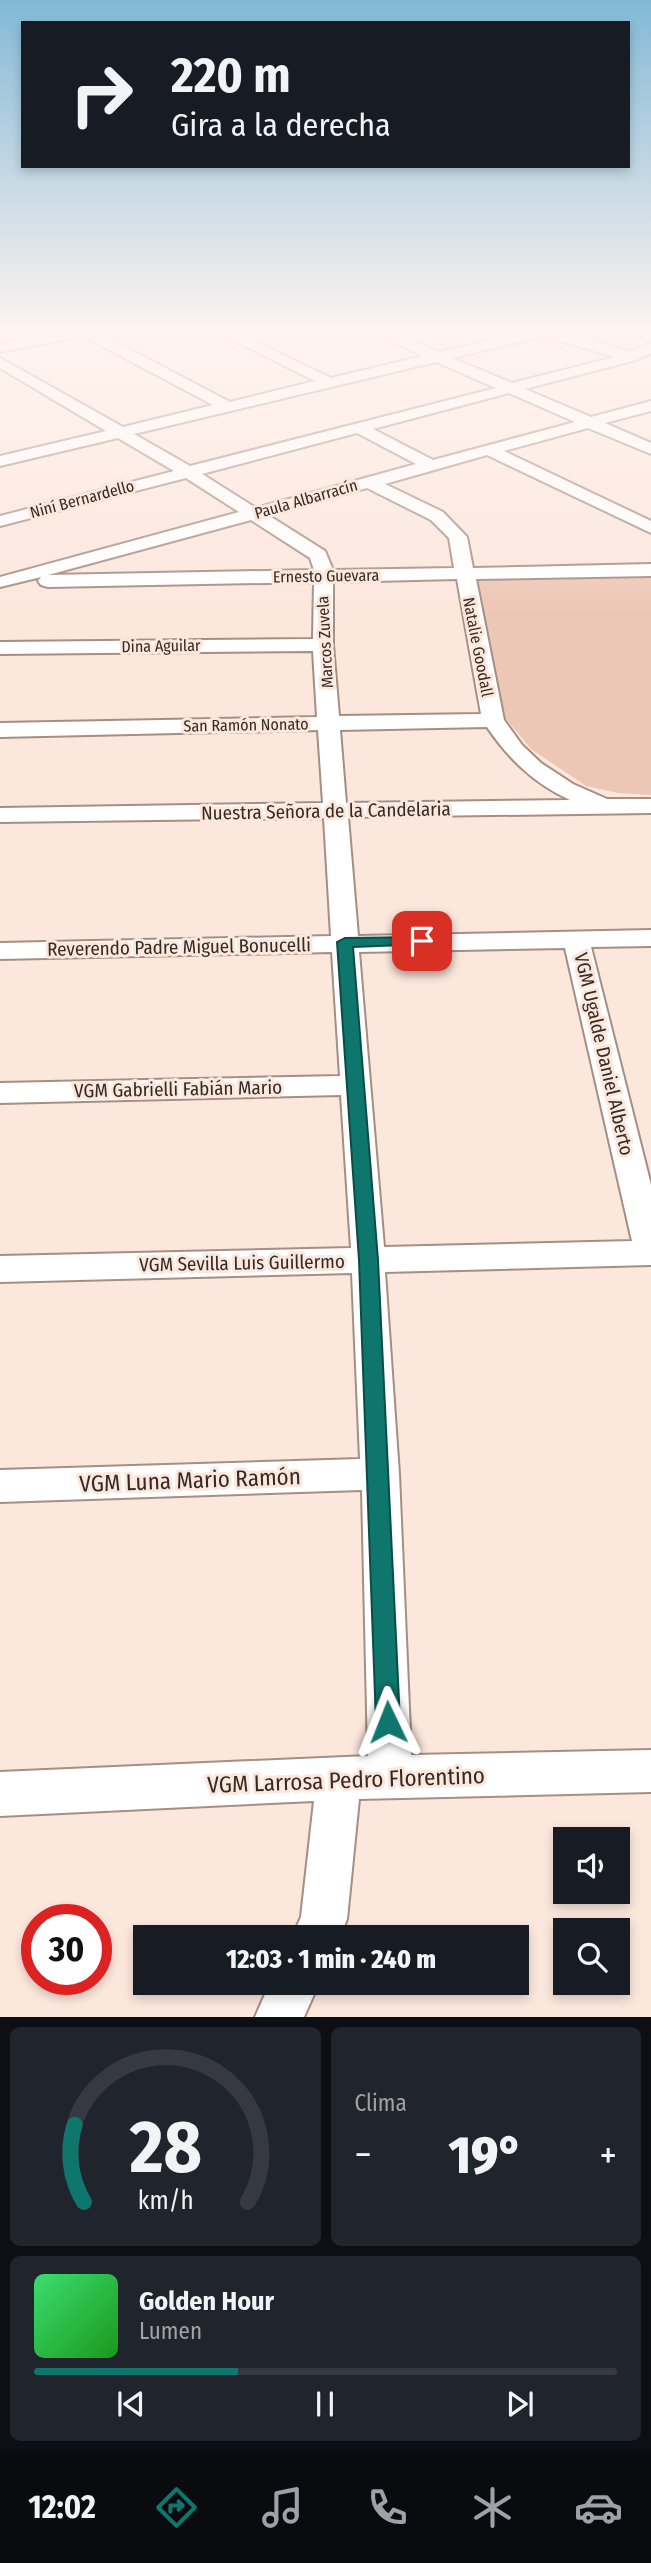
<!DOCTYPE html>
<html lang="es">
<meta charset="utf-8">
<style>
body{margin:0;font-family:"Fira Sans Condensed",sans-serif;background:#20242c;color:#f1f3f6;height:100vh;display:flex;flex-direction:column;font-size:26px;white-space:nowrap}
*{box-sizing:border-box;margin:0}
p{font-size:23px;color:#9ea1a6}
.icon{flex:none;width:38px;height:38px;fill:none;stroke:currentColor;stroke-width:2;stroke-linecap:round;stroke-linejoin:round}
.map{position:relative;height:2017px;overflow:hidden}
.sheet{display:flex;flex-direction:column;gap:10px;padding:10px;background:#0d0f14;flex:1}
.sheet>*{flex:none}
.guide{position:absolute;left:21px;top:21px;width:609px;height:147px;border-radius:0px;box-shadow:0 4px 10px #0003;background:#171b24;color:#f1f3f6;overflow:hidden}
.tools{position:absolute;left:553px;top:1827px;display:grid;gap:14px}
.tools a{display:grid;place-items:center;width:77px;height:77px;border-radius:0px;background:#171b24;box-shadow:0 4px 10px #0003;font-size:35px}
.speed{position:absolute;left:21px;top:1904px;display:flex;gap:14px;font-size:35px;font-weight:700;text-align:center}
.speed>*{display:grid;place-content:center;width:91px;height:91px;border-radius:50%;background:#171b24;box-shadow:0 4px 10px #0003;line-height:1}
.speed .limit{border:10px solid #d22;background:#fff;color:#111}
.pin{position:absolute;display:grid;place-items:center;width:60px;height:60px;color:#fff;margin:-30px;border-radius:14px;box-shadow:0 4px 10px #0006}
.me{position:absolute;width:77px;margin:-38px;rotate:358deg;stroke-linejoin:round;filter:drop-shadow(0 0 5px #0008)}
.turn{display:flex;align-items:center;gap:24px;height:147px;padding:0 35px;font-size:32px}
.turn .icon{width:91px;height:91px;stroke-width:2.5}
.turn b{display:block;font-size:49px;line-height:60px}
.big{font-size:52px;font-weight:800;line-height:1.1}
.sheet .widget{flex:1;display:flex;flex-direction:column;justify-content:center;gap:10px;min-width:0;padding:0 24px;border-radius:10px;background:#20242c}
.sheet .dial{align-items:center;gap:0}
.dial svg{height:182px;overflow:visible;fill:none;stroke:#363941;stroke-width:7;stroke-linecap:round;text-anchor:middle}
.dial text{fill:#f1f3f6;stroke:none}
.song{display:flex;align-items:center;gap:21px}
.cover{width:84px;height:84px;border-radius:10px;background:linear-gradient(135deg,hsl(140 70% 55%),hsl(120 70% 35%))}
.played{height:7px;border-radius:4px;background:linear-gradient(90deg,#0f766e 35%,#363941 35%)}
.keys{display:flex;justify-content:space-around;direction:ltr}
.heat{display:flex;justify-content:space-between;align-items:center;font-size:38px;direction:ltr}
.sheet .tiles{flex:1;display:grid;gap:10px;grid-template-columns:1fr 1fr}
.widget:last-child{grid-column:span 2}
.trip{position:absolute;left:133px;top:1925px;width:396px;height:70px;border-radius:0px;background:#171b24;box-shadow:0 4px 10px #0003;font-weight:800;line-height:70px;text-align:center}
.dock{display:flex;height:112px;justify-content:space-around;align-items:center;background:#090b0e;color:#9ea1a6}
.dock .icon{width:49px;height:49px}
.dock .on{color:#0f766e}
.dock b{font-size:32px;color:#f1f3f6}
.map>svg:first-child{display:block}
.green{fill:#edc7b6}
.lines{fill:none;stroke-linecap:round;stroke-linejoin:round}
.minor-casing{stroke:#a68e83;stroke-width:4}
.minor{fill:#fff;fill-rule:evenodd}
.route{fill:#0f766e;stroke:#0a4d48;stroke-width:2}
.labels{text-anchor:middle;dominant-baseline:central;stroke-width:6;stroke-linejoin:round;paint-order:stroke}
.far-street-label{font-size:16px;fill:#342b26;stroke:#fce7dd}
.street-label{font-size:19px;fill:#342b26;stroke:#fce7dd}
.near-street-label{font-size:23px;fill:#342b26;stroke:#fce7dd}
</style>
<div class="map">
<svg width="651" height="2017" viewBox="0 0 651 2017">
<rect width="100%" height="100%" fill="#fce7dd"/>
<path class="green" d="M 651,573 L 651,795 L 618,793 L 586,786 L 531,749 L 506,719 L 473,575 Z"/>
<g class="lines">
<defs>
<path id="minor" d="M 66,331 L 95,331 L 230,402 L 315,381 L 215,331 L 233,331 L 331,378 L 423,356 L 370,331 L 388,331 L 439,352 L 529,331 L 558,331 L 630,352 L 651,343 L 651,353 L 636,360 L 525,389 L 591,417 L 651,401 L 651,411 L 605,423 L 651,443 L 651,454 L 588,428 L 504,451 L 651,521 L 651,533 L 487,455 L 385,484 L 443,512 L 467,537 L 473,568 L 651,564 L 651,576 L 476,579 L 504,720 L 522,745 L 541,763 L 573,784 L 607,799 L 651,799 L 651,813 L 348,817 L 358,936 L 651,930 L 651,946 L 591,947 L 651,1185 L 651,1265 L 385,1272 L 399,1474 L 411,1755 L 651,1750 L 651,1792 L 359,1799 L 347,1919 L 340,1937 L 292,1937 L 301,1917 L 314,1801 L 0,1816 L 0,1772 L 368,1756 L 362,1490 L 0,1502 L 0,1470 L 360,1459 L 352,1273 L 0,1282 L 0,1256 L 351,1248 L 341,1095 L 0,1103 L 0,1083 L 340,1076 L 332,952 L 0,959 L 0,943 L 331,936 L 324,818 L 0,822 L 0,808 L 323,803 L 318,730 L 0,737 L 0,723 L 317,717 L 313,651 L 0,654 L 0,642 L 313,639 L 314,582 L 48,587 L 41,585 L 38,581 L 41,577 L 0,587 L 0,577 L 239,512 L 186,478 L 0,526 L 0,516 L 174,471 L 118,438 L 0,466 L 0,456 L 106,431 L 0,368 L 0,358 L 123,427 L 213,405 L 83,336 L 0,352 L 0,344 ZM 544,336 L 615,357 L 512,383 L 452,358 ZM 436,362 L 496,388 L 190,466 L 134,434 ZM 509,393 L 575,422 L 433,460 L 373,429 ZM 357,433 L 416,464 L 256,508 L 202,474 ZM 367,488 L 431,520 L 449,538 L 454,568 L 333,570 L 325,551 L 268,515 ZM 251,520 L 310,558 L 314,570 L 48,575 ZM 457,579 L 481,714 L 339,716 L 333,645 L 333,582 ZM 487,727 C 509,759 533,783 570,800 L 346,803 L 340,730 ZM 565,948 L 632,1241 L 384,1247 L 359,952 Z
M 270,1983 L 319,1983 L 304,2017 L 255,2017 Z"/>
</defs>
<use href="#minor" class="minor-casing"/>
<use href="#minor" class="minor"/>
</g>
<linearGradient id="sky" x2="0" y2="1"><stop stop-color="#83b9d6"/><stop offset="0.54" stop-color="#fef4f0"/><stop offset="1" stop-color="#fef4f0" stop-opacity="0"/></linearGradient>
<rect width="651" height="613" fill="url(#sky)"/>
<path class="route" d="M 422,937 L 427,938 L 427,944 L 353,947 L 378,1260 L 400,1722 L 396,1730 L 388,1734 L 379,1730 L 376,1722 L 359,1260 L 337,942 L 345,938 Z"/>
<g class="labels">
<g class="far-street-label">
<text transform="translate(82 499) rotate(-15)">Niní Bernardello</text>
<text transform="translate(306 499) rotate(-16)">Paula Albarracín</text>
<text transform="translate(326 576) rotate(-1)">Ernesto Guevara</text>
<text transform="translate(325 642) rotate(-93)">Marcos Zuvela</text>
<text transform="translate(161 646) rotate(-1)">Dina Aguilar</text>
<text transform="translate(478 647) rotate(79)">Natalie Goodall</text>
<text transform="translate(246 725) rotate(-1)">San Ramón Nonato</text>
</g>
<g class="street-label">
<text transform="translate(326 811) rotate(-1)">Nuestra Señora de la Candelaria</text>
<text transform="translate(179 947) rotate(-1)">Reverendo Padre Miguel Bonucelli</text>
<text transform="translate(604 1054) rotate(77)">VGM Ugalde Daniel Alberto</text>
<text transform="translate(178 1089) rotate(-1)">VGM Gabrielli Fabián Mario</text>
<text transform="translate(242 1263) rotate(-1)">VGM Sevilla Luis Guillermo</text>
</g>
<g class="near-street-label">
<text transform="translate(190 1480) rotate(-2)">VGM Luna Mario Ramón</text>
<text transform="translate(346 1780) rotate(-2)">VGM Larrosa Pedro Florentino</text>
</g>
</g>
</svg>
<div class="tools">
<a><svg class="icon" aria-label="sound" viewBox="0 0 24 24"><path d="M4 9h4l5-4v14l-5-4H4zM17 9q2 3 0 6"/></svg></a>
<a><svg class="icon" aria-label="search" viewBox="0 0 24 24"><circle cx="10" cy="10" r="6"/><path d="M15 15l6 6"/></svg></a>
</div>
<div class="speed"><div class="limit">30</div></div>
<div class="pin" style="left:422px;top:941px;background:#d93025"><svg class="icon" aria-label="arrive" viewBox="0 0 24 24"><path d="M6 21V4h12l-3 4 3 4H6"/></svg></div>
<svg class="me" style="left:388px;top:1722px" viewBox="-20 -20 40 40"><path d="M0-17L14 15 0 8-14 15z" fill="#0f766e" stroke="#fff" stroke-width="4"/></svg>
<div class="trip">12:03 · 1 min · 240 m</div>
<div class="guide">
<div class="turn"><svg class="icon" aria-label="right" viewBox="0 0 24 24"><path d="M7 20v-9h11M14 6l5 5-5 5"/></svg><div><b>220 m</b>Gira a la derecha</div></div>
</div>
</div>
<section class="sheet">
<div class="tiles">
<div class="widget dial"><svg viewBox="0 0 100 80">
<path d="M14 69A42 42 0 1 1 86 69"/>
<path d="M14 69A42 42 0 0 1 10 35" stroke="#0f766e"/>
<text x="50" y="56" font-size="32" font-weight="700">28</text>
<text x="50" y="72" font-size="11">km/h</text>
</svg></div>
<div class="widget"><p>Clima</p>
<div class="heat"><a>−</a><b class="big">19°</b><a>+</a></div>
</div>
<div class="widget">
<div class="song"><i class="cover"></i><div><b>Golden Hour</b><p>Lumen</p></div></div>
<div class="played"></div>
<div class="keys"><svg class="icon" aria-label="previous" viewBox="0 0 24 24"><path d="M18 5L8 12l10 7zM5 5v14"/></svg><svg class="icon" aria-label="pause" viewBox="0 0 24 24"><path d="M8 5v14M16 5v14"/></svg><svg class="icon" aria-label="next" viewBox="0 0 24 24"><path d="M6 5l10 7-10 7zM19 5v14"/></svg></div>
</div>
</div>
</section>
<nav class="dock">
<b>12:02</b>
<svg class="icon on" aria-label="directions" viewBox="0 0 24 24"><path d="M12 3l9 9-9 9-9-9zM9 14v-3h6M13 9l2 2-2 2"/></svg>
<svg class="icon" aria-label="music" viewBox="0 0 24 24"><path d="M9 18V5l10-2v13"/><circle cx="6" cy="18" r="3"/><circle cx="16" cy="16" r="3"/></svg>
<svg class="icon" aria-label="phone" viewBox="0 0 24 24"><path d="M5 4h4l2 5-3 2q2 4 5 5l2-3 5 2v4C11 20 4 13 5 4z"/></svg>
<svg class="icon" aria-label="climate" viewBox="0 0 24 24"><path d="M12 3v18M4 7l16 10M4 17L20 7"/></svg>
<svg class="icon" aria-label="car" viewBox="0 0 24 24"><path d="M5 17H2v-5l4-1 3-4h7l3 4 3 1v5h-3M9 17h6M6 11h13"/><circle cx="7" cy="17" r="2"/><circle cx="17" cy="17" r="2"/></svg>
</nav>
